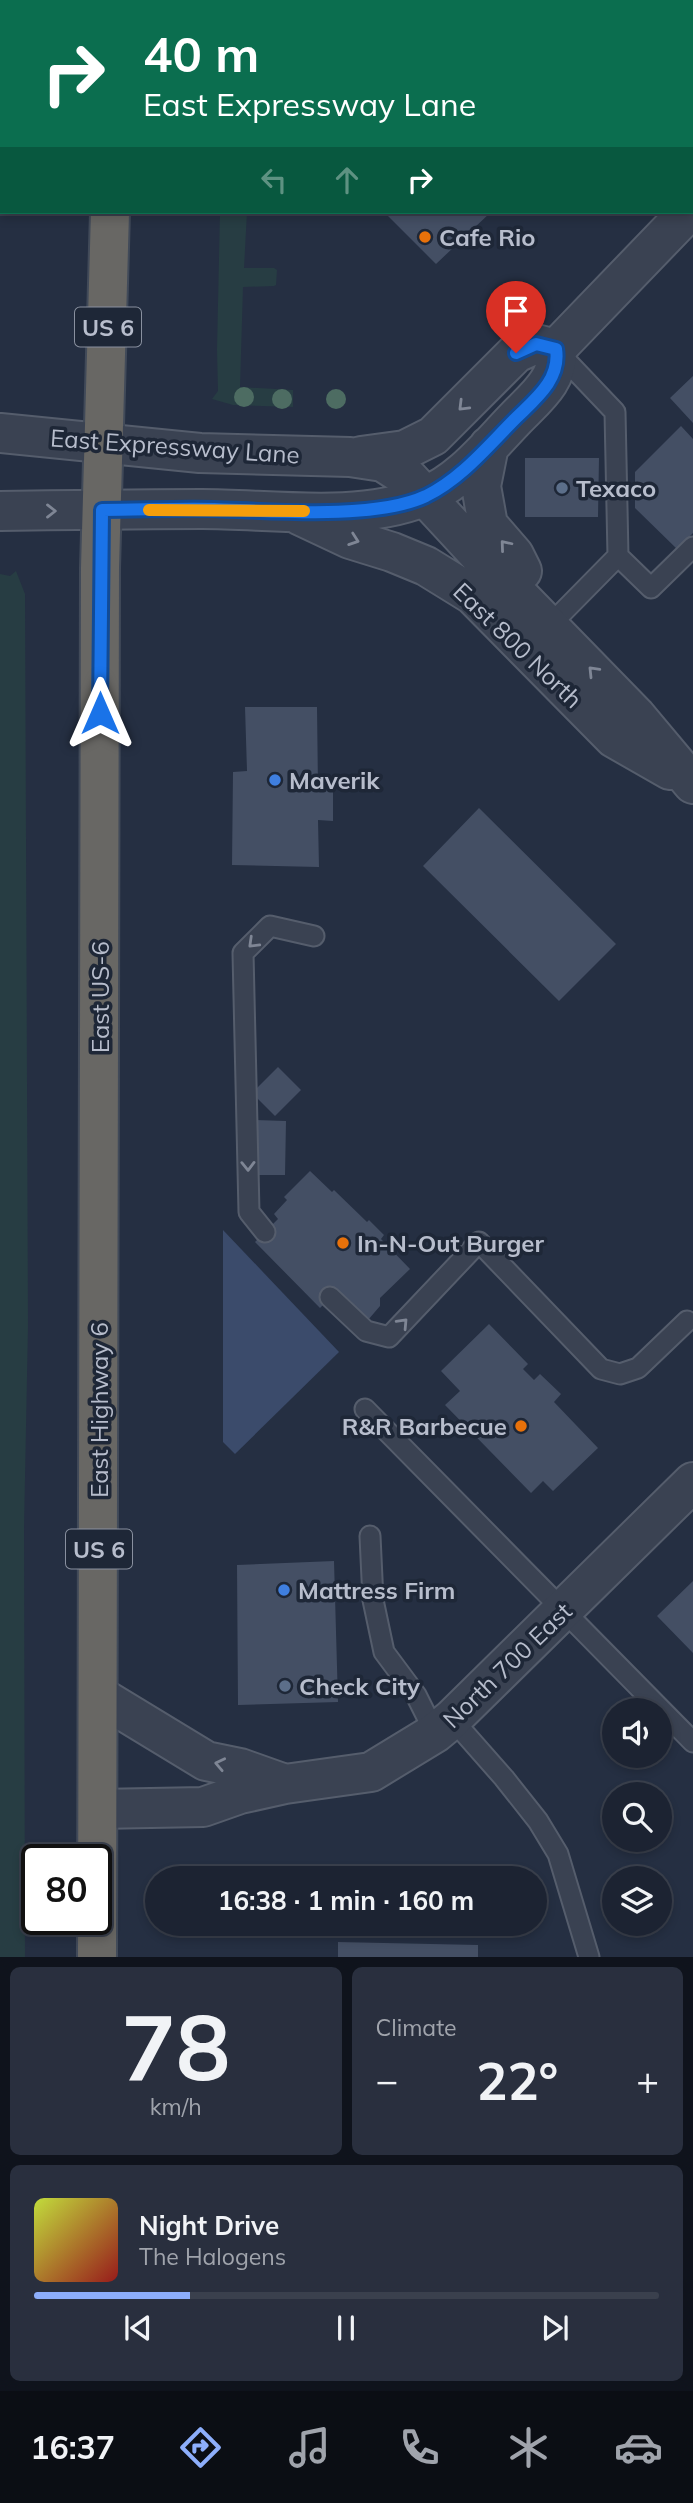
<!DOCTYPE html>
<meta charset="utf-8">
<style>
body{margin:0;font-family:Mulish,sans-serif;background:#292f3e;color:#f1f3f6;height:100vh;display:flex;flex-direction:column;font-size:26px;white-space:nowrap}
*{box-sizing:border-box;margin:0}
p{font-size:23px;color:#a0a4ac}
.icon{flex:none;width:38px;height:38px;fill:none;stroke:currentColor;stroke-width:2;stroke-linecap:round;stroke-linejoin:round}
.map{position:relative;height:1957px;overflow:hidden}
.panel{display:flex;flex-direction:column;gap:10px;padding:10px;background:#0f131c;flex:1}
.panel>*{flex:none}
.hud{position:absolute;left:0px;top:0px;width:693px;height:214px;box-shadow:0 4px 10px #0003,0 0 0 2px #3a404d;background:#0b6e4f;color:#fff;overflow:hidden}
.buttons{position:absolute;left:602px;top:1698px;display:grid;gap:14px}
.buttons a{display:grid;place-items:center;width:70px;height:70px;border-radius:50%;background:#1c2332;box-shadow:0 4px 10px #0003,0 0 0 2px #3a404d;font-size:35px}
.speed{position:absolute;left:21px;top:1844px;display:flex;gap:14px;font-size:35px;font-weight:700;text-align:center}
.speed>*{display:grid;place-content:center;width:91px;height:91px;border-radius:50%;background:#1c2332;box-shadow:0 4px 10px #0003,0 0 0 2px #3a404d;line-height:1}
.speed .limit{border:4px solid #111;border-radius:10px;background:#fff;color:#111}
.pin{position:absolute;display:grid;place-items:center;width:60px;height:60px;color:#fff;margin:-72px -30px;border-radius:50% 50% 50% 0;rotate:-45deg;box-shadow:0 0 7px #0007}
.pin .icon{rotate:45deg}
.me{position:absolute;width:77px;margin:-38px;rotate:0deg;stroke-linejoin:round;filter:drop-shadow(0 0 5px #0008)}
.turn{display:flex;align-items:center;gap:24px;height:147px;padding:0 28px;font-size:32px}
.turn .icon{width:91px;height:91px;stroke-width:2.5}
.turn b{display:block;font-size:49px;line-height:60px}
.lanes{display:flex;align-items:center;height:66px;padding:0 28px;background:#0003;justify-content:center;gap:35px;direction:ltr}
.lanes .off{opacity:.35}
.big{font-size:52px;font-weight:700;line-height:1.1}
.panel .tile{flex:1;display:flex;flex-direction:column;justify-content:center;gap:10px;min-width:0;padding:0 24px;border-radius:10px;background:#292f3e}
.panel .dial{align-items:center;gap:0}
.dial b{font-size:91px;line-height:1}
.song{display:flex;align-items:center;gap:21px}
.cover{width:84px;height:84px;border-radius:10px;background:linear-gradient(135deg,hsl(70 70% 55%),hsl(0 70% 35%))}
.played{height:7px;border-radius:4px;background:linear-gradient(90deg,#8daefb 25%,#3a404d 25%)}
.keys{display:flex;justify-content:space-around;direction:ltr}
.heat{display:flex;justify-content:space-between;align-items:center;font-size:38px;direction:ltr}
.panel .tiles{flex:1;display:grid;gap:10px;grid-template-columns:1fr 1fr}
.tile:last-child{grid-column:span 2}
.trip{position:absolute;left:145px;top:1866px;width:402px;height:70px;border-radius:35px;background:#1c2332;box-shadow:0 4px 10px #0003,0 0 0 2px #3a404d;font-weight:700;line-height:70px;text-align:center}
.tabs{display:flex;height:112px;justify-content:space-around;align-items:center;background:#0b0e14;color:#a0a4ac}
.tabs .icon{width:49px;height:49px}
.tabs .selected{color:#8daefb}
.tabs b{font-size:32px;color:#f1f3f6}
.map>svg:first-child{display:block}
.green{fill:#273d43}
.water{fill:#3b4b6b}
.building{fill:#444f64}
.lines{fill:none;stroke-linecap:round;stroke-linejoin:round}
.service-casing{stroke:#555d6c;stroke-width:23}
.minor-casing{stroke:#555d6c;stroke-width:42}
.tertiary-casing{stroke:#555d6c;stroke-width:42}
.trunk-casing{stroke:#414a59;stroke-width:42}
.service{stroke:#3a4252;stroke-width:19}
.minor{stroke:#3a4252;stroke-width:38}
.tertiary{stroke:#3a4252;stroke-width:38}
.trunk{stroke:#686764;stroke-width:38}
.tree{fill:#4d6c62}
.oneway{stroke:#7f8695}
.route-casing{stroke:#114b97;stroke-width:18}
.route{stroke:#1a73e8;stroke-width:12}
.slow{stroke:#f59e0b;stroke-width:12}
.food-dot{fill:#e8710a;stroke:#1e2737;stroke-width:2.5}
.service-dot{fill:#5c6f8a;stroke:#1e2737;stroke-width:2.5}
.shop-dot{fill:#3f7fe0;stroke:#1e2737;stroke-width:2.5}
.labels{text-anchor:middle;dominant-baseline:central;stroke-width:7;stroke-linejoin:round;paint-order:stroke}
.shield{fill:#1e2737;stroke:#89909f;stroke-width:2}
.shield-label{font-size:23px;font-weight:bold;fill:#b7bdcc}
.poi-label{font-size:24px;font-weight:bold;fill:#b7bdcc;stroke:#1e2737;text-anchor:start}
.street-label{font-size:24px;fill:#b7bdcc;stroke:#1e2737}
</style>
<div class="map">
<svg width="693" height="1957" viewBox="0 0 693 1957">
<rect width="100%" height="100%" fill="#252f42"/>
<path class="green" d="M 220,212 L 247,212 L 244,268 L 274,268 L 277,270 L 276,285 L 274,286 L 243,287 L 240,387 L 293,390 L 293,407 L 233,405 L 212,399 L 218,391 L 217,350 Z
M 16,571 L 25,594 L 28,1326 L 24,1528 L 25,1957 L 0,1957 L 0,574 L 10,576 Z"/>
<path class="water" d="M 223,1230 L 339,1352 L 235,1454 L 223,1442 Z"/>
<path class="building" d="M 384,212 L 491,212 L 436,264 Z
M 693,376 L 693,423 L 670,398 Z
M 681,426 L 693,439 L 693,533 L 677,549 L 635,508 L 635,472 Z
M 525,458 L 599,458 L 598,517 L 525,517 Z
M 245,707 L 317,707 L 318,788 L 333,788 L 333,821 L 318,820 L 319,867 L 232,865 L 233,772 L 247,771 Z
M 479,808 L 616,944 L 559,1001 L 423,866 Z
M 278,1067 L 301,1090 L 275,1116 L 252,1093 Z
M 255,1120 L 286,1121 L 285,1175 L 254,1175 Z
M 310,1171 L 332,1192 L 334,1190 L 367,1222 L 369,1220 L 384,1235 L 381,1239 L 410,1269 L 380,1298 L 380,1306 L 368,1320 L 336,1292 L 320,1308 L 255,1242 L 278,1219 L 274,1214 L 287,1200 L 284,1197 Z
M 489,1324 L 528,1364 L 523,1369 L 534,1380 L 540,1374 L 561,1394 L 554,1402 L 598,1448 L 553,1491 L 543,1481 L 531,1493 L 445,1405 L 460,1391 L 441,1371 Z
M 334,1561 L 338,1702 L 238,1705 L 237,1565 Z
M 693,1581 L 693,1653 L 657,1616 Z
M 338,1942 L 478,1945 L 478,1957 L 338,1957 Z"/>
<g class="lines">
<defs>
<path id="service" d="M 526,2 L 527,0
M 618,556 L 651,588 L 693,547
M 549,626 L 618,556 L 615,412 L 556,350
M 265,1232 L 249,1212 L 243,953 L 270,926 L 314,936
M 330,1297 L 366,1331 L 389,1337 L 479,1242 L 601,1369 L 620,1374 L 638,1368 L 687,1321
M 365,1409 L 693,1742
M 370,1536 L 373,1600 L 384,1652 L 416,1695 L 435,1733
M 452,1719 L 504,1778 L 538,1821 L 558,1854 L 589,1957"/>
<path id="minor" d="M 99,1696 L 206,1761 L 240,1768 L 285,1784
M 98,1809 L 203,1807 L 240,1794 L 285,1784 L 371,1772 L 435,1733 L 452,1719 L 693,1482"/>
<path id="tertiary" d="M 556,349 L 688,212
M 0,433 L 200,453 L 350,457 L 383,462 L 408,478 L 483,559 L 636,716 L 693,784
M 489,446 L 481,486 L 488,525 L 514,555 L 522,571
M 361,456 L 405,450 L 433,436 L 516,353 L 536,344 L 556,349
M 0,511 C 67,510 134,509 202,509 C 271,509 358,523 423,497 C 461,482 488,447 515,419 C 534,399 561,379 556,349
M 299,515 L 350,539 L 392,552 L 426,566 L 473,595 L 614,738 L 670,770"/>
<path id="trunk" d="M 115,2 L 115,0
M 97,1957 L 100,568 L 110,212"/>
</defs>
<use href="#service" class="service-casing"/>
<use href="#minor" class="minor-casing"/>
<use href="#tertiary" class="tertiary-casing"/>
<use href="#trunk" class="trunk-casing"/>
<use href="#service" class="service"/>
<use href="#minor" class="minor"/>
<use href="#tertiary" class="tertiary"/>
<use href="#trunk" class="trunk"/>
</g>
<g class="tree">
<circle cx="244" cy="397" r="10"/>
<circle cx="282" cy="399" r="10"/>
<circle cx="336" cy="399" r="10"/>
</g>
<defs><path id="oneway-chevron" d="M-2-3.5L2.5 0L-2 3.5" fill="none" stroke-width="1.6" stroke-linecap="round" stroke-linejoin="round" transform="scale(1.75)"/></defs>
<g class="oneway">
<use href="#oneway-chevron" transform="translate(463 406) rotate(135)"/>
<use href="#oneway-chevron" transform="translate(51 511)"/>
<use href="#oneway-chevron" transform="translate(354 540) rotate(19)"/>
<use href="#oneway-chevron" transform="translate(505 545) rotate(-130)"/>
<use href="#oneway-chevron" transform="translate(593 671) rotate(-134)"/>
<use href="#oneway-chevron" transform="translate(253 943) rotate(136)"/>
<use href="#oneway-chevron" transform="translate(248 1166) rotate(89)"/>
<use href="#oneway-chevron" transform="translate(403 1323) rotate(-47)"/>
<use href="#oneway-chevron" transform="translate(220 1764) rotate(-168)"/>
</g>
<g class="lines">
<defs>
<path id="route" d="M 100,713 L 102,510 C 139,510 177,508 214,509 C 271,511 375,520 426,496 C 462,478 487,447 515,419 C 534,400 561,380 556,349 L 536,344 L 516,353"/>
</defs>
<use href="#route" class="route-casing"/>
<use href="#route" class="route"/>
<path class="slow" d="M 149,510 L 304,511"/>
</g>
<g class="food-dot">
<circle cx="425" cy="237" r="7"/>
<circle cx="343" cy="1243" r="7"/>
<circle cx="521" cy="1426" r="7"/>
</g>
<g class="service-dot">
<circle cx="562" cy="488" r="7"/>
<circle cx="285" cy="1686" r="7"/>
</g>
<g class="shop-dot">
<circle cx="275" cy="780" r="7"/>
<circle cx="284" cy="1590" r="7"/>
</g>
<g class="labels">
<g class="shield">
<rect x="75" y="307.5" width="66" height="39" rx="5"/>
<rect x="66" y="1529.5" width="66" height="39" rx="5"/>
</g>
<g class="shield-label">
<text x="108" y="327">US 6</text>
<text x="99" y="1549">US 6</text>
</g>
<g class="poi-label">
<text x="439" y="237">Cafe Rio</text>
<text x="576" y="488">Texaco</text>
<text x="289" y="780">Maverik</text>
<text x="357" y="1243">In-N-Out Burger</text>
<text x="507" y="1426" text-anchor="end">R&amp;R Barbecue</text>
<text x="298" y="1590">Mattress Firm</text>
<text x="299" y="1686">Check City</text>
</g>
<g class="street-label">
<text transform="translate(175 446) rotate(4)">East Expressway Lane</text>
<text transform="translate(518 645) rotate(44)">East 800 North</text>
<text transform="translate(100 997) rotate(-90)">East US-6</text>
<text transform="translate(99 1410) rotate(-90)">East Highway 6</text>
<text transform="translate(507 1665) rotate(-44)">North 700 East</text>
</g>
</g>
</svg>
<div class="buttons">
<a><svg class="icon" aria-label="sound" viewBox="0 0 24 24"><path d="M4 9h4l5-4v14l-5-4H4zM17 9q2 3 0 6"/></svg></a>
<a><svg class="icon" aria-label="search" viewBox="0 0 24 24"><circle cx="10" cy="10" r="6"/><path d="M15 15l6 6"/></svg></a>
<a><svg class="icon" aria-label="layers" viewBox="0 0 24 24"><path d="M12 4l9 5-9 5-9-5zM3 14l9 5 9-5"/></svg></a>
</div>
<div class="speed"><div class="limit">80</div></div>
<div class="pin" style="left:516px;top:353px;background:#d93025"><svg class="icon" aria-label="arrive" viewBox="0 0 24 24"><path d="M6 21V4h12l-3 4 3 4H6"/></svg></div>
<svg class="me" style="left:100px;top:713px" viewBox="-20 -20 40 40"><path d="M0-17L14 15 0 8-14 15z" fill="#1a73e8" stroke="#fff" stroke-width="4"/></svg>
<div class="trip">16:38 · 1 min · 160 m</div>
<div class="hud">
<div class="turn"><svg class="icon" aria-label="right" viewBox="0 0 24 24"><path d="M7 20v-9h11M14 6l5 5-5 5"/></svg><div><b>40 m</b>East Expressway Lane</div></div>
<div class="lanes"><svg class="icon off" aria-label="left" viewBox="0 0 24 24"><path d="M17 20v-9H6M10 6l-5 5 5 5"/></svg><svg class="icon off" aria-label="ahead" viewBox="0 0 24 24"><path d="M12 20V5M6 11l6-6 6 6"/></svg><svg class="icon" aria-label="right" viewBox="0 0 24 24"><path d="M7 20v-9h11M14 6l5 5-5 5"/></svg></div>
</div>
</div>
<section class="panel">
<div class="tiles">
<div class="tile dial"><b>78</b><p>km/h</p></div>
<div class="tile"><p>Climate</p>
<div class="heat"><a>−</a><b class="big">22°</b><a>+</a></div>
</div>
<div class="tile">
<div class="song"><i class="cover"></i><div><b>Night Drive</b><p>The Halogens</p></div></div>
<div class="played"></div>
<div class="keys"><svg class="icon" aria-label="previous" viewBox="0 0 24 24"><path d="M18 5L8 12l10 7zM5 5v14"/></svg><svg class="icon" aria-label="pause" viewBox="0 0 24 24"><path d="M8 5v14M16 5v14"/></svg><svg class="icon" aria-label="next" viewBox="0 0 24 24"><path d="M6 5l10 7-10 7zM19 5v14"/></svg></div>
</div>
</div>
</section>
<nav class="tabs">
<b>16:37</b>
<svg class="icon selected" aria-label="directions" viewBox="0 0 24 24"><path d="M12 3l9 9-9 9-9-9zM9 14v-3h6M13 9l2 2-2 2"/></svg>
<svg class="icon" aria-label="music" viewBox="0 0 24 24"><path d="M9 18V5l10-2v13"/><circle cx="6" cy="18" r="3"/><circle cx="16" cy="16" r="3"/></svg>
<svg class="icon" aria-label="phone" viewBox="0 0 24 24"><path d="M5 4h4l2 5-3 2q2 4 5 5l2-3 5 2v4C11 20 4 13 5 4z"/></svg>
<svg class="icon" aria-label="climate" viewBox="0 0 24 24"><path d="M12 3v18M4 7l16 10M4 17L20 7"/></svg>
<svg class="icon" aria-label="car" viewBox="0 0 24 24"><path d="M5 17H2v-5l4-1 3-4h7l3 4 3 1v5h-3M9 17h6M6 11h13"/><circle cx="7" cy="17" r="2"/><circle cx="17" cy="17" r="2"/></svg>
</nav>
